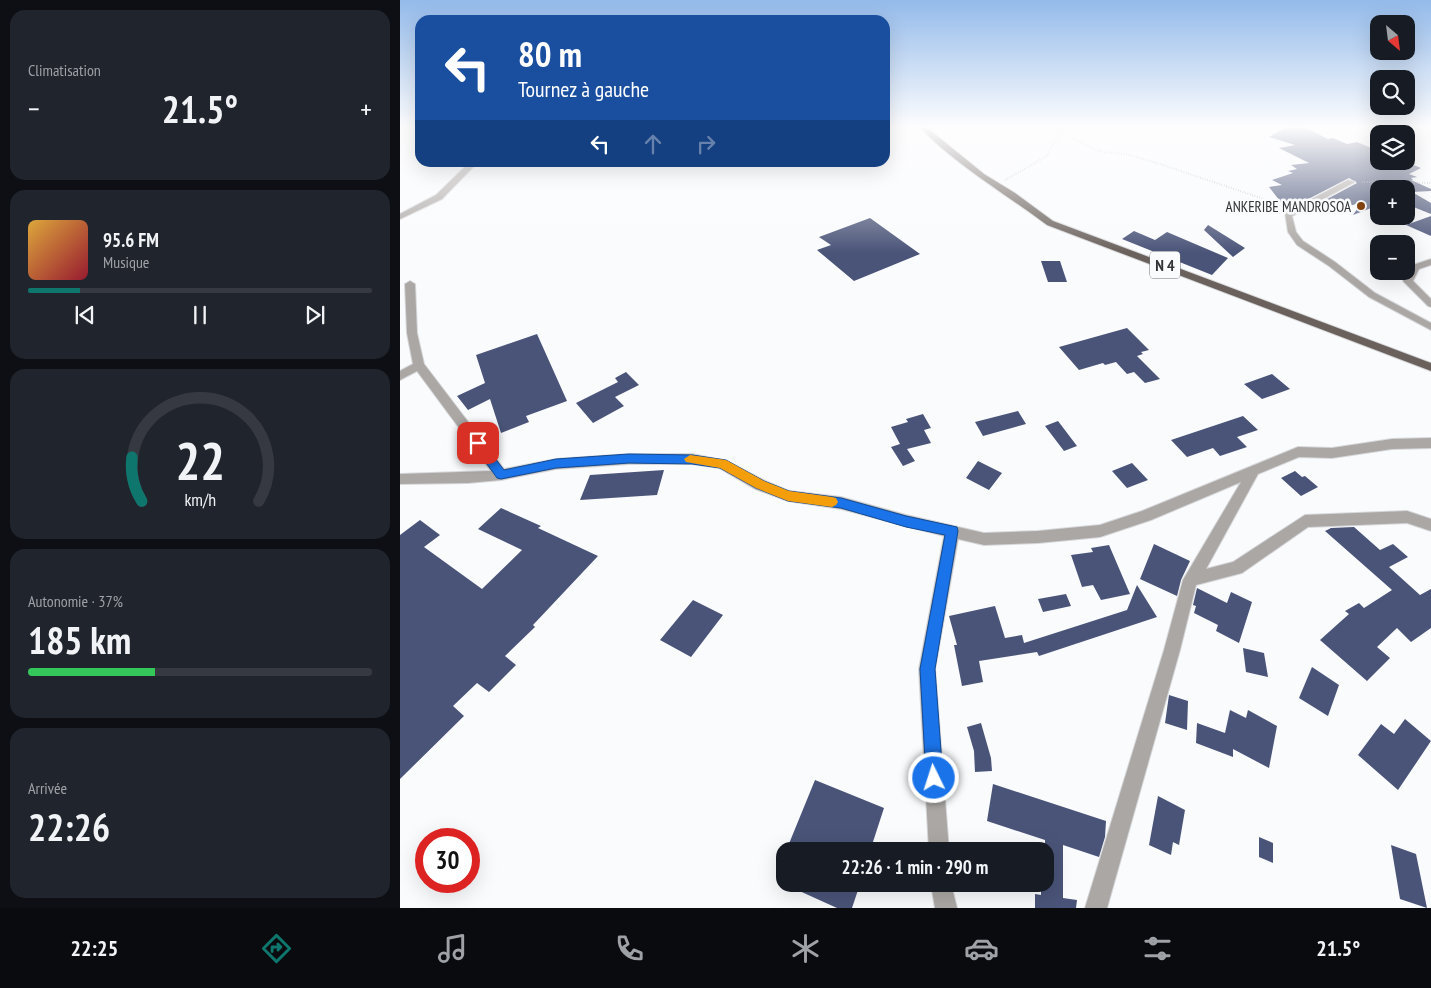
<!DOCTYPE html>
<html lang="fr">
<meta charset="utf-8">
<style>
body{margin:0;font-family:"PT Sans Narrow",sans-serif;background:#20242c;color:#f1f3f6;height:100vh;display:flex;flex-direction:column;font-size:19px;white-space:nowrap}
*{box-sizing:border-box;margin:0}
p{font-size:16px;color:#9ea1a6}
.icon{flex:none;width:28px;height:28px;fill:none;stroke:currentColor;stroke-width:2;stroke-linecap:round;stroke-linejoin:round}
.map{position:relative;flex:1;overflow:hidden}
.drawer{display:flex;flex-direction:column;gap:10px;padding:10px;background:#0d0f14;width:400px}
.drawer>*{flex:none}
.guide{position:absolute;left:15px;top:15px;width:475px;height:152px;border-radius:15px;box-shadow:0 5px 20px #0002;background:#1a4fa0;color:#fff;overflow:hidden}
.needle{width:32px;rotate:152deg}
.controls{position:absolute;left:970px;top:15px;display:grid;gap:10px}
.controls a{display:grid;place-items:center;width:45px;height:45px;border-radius:10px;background:#171b24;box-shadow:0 5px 20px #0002;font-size:25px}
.speed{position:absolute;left:15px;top:828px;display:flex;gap:10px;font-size:25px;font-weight:700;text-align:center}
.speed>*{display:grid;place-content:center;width:65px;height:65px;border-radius:50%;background:#171b24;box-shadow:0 5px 20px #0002;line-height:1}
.speed .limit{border:8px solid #d22;background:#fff;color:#111}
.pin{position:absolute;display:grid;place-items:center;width:42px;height:42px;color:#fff;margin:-21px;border-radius:10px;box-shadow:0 2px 8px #0006}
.me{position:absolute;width:55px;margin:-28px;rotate:356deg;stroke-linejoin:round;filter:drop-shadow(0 0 4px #0008)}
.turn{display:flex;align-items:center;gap:18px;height:105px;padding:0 20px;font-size:22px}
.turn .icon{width:65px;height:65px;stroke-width:2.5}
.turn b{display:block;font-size:35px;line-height:42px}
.lanes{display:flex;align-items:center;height:48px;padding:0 20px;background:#0003;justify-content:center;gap:25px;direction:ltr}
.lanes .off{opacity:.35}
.big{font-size:38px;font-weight:700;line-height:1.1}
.drawer .tile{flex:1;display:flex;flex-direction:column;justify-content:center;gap:8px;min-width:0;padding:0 18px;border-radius:15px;background:#20242c}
.drawer .dial{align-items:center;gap:0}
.dial svg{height:130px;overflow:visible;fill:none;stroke:#363941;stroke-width:7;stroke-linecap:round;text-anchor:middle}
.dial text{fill:#f1f3f6;stroke:none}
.song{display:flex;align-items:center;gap:15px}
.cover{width:60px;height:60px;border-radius:8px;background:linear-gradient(135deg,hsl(40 70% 55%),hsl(350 70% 35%))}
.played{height:5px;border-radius:2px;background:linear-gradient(90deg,#0f766e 15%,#363941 15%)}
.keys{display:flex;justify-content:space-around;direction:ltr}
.heat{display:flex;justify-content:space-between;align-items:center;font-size:28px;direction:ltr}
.charge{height:8px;border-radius:4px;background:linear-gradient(90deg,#34c759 37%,#363941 0)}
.trip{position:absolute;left:376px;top:842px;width:278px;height:50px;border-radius:15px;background:#171b24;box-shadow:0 5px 20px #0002;font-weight:700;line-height:50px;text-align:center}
.tabs{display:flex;height:80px;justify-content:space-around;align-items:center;background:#090b0e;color:#9ea1a6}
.tabs .icon{width:35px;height:35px}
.tabs .active{color:#0f766e}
.tabs b{font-size:22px;color:#f1f3f6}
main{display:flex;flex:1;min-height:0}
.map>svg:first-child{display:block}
.building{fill:#4a5478}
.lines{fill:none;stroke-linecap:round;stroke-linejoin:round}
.minor-casing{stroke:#d6d7da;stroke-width:2}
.major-casing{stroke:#d6d7da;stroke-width:2}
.path{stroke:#a2a3a6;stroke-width:2;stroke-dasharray:0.5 2;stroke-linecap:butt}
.minor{fill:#aba7a4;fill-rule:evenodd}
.major{fill:#6a615c;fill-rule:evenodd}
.route{fill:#1a73e8;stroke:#114b97}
.slow{fill:#f59e0b}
.poi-dot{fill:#854411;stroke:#fafbfd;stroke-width:2}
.labels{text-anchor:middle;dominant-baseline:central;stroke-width:5;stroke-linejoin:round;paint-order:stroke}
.far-poi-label{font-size:15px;fill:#333438;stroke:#fafbfd;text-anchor:end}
.shield{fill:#fafbfd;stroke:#6f7073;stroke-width:1}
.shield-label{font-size:16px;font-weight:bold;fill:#333438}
</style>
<main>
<section class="drawer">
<div class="tile"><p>Climatisation</p>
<div class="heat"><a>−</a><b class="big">21.5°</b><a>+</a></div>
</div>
<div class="tile">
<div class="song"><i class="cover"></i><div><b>95.6 FM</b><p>Musique</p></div></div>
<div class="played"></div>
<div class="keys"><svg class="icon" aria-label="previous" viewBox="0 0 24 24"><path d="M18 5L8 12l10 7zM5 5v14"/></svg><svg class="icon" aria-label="pause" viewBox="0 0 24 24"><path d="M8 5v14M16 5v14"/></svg><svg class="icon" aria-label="next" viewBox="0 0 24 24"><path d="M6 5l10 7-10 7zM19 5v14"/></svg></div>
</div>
<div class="tile dial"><svg viewBox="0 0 100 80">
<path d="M14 69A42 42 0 1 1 86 69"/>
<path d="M14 69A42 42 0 0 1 8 42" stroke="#0f766e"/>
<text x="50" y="56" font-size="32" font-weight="700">22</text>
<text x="50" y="72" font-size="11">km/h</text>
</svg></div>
<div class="tile"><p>Autonomie · 37%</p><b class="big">185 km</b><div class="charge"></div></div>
<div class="tile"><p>Arrivée</p><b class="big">22:26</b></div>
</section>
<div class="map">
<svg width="1031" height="908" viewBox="0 0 1031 908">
<rect width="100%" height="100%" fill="#fafbfd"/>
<path class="building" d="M 887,126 L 902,126 L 928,139 L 933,138 L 947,144 L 957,142 L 979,151 L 979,161 L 1004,161 L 1021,168 L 1009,174 L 1017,177 L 1011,178 L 1013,180 L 1011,180 L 1031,189 L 1031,191 L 1012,192 L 1031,203 L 1031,214 L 1006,204 L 1006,189 L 997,189 L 993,186 L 979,189 L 979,205 L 953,215 L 962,202 L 928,213 L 914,206 L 957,183 L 949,178 L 887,210 L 869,187 L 882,185 L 872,180 L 893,173 L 888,171 L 897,169 L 891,165 L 909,163 L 879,148 L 895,145 L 869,137 Z
M 1031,216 L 1031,236 L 1006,225 Z
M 470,218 L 520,254 L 454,281 L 417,250 L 431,245 L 419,237 Z
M 808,225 L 845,248 L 833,257 L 804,230 Z
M 734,231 L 755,240 L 767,232 L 828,258 L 812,275 L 722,239 Z
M 641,261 L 660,261 L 667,282 L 648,282 Z
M 727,328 L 749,350 L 741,352 L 743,354 L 737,356 L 760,379 L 745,383 L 734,372 L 727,374 L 716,362 L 705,365 L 703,363 L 679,370 L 659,347 Z
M 137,334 L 167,401 L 126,416 L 129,422 L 101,433 L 90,399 L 68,410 L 57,396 L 85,383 L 76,355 Z
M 226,372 L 239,385 L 215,397 L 224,406 L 193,423 L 176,403 L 218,382 L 215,378 Z
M 872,374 L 890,389 L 862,399 L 844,384 Z
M 618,411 L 626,424 L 583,436 L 575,422 Z
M 523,414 L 531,428 L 524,430 L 531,443 L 507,449 L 515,461 L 503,466 L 491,447 L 500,444 L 491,427 L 508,422 L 506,419 Z
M 843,416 L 858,430 L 837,437 L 847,447 L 820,456 L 813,448 L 787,457 L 771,440 Z
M 658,421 L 677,446 L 664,451 L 645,426 Z
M 578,461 L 602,473 L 589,490 L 566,478 Z
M 732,463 L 748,480 L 727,488 L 712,471 Z
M 264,470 L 257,495 L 180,500 L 190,475 Z
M 895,471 L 902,477 L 905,476 L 918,487 L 901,496 L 881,478 Z
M 101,508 L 141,526 L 138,528 L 198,556 L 133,625 L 135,627 L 105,656 L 116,665 L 89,692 L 77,683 L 53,706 L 64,716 L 0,779 L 0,535 L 20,520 L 40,535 L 24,547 L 82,589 L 122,550 L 78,529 Z
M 954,527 L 980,550 L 993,544 L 1008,557 L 989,567 L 1020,595 L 1031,589 L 1031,628 L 1011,642 L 997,628 L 977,647 L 990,658 L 967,681 L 920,640 L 949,614 L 945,611 L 959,603 L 964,608 L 992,590 L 925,531 L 931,528 Z
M 754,544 L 790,561 L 781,580 L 777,596 L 740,579 Z
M 709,545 L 730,594 L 701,600 L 693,585 L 682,587 L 671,555 L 693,552 L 691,548 Z
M 737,585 L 757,617 L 639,656 L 637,652 L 579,661 L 583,682 L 562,686 L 554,645 L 557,645 L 549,616 L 595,606 L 605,638 L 622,635 L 624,643 L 727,610 Z
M 797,588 L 827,603 L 831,592 L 852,602 L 839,643 L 816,631 L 818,625 L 794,613 L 796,606 L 793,605 Z
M 666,594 L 671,606 L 643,612 L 638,599 Z
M 293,600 L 323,615 L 291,657 L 260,640 Z
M 843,648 L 864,653 L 868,677 L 846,672 Z
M 912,667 L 939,685 L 928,716 L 899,698 Z
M 769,695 L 788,701 L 787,730 L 765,723 Z
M 830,710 L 846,718 L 848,710 L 877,726 L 869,768 L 833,749 L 833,757 L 796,743 L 797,723 L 825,733 Z
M 1005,719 L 1031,741 L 998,790 L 958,755 L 981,724 L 994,734 Z
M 581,723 L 591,758 L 592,771 L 575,772 L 574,751 L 567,727 Z
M 415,780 L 484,808 L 470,851 L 386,851 Z
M 593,784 L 706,821 L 705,837 L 699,857 L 663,845 L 663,898 L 677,900 L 676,908 L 635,908 L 635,894 L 641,895 L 641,884 L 645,884 L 645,840 L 587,821 Z
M 758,796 L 785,810 L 779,845 L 773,842 L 771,855 L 749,845 Z
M 859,837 L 873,843 L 873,863 L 859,857 Z
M 991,845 L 1016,854 L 1027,908 L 1000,899 Z
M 384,884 L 460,884 L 452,908 L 437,908 Z"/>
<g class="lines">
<defs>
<path id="minor" d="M 70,162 L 78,162 L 42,199 L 0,219 L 0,214 L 36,195 Z
M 948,180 L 955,182 L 892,216 L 896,232 L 903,241 L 935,262 L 975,293 L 1031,323 L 1031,330 L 969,297 L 929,266 L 897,245 L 888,232 L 885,213 Z
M 1031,259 L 1031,265 L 1019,269 L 1013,281 L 1031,299 L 1031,307 L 1028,306 L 1003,281 L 1013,265 Z
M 10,281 L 15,284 L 17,333 L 24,364 L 104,469 L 156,459 L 229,454 L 292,454 L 326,461 L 365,481 L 389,491 L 441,497 L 506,515 L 584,533 L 638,531 L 700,525 L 742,511 L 898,447 L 932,448 L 992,439 L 1031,438 L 1031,448 L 992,449 L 932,458 L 899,457 L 858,474 L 806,569 L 833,562 L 905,515 L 1007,511 L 1031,519 L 1031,531 L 1007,523 L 908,527 L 842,573 L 796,585 L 780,650 L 707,908 L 685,908 L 764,650 L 783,580 L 841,482 L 751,520 L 700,537 L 638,543 L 584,545 L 558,539 L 535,669 L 549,851 L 529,851 L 519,669 L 544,536 L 441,509 L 388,501 L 355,489 L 319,468 L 292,464 L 229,464 L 156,469 L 101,480 L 68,483 L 0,484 L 0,474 L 91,471 L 17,371 L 0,380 L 0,371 L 13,364 L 7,333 L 5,284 Z
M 531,884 L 551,884 L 557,908 L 535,908 Z"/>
<path id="major" d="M 518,126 L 525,126 L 584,174 L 615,193 L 653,221 L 1031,363 L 1031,371 L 647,225 C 604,193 556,165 518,126 Z"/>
</defs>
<use href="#minor" class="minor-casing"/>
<use href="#major" class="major-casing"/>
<path class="path" d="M 661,128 L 675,140 L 701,152 L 726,154 L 760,164 L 861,198 L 880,210
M 605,180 L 647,156 L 661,128 L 656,126
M 962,182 L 1031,183"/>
<use href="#minor" class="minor"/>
<use href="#major" class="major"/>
</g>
<linearGradient id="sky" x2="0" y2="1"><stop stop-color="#93baea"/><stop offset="0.5" stop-color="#fdfdfe"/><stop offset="1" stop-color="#fdfdfe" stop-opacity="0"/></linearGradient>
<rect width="1031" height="253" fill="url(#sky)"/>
<path class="route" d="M 78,439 L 81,440 L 104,470 L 156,459 L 229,454 L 292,455 L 326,460 L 364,481 L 389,491 L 441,498 L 506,516 L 557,527 L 558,531 L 535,669 L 543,778 L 540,784 L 534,787 L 528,784 L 526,778 L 520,669 L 545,535 L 506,527 L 441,508 L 388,501 L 356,488 L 320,468 L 292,464 L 229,463 L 156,468 L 101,479 L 97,478 L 74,446 L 72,443 Z"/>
<path class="slow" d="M 290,455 L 326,460 L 364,481 L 389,491 L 432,497 L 436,498 L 438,502 L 436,505 L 432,507 L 388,501 L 356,488 L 320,468 L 286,462 L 284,459 Z"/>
<circle class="poi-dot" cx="961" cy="206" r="5"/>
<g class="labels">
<g class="far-poi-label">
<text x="951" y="206">ANKERIBE MANDROSOA</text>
</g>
<rect class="shield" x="750" y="251.5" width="30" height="27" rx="4"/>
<g class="shield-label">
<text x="765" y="265">N 4</text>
</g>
</g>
</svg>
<div class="controls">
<a><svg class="needle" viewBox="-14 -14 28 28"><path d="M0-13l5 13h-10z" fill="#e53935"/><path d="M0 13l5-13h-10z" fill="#9ea1a6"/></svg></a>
<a><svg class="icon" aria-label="search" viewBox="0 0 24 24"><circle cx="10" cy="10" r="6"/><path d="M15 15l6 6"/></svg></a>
<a><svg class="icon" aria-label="layers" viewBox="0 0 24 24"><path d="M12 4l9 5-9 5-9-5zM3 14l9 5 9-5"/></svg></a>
<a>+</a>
<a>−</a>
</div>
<div class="speed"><div class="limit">30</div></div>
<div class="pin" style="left:78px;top:443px;background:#d93025"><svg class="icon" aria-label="arrive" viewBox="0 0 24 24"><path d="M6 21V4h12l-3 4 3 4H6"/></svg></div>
<svg class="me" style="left:534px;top:778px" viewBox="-20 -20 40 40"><circle r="17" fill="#1a73e8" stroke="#fff" stroke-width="3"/><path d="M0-11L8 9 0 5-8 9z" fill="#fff"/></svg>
<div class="trip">22:26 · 1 min · 290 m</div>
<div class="guide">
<div class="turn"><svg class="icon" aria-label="left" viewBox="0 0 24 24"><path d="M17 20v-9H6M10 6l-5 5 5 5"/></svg><div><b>80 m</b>Tournez à gauche</div></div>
<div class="lanes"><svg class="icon" aria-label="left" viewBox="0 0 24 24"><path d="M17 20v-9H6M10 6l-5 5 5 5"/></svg><svg class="icon off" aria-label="ahead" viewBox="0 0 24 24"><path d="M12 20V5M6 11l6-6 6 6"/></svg><svg class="icon off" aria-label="right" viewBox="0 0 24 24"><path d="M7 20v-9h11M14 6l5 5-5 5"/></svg></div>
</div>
</div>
</main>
<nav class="tabs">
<b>22:25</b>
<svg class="icon active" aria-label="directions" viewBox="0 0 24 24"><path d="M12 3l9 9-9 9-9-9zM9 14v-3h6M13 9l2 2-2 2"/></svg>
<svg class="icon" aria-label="music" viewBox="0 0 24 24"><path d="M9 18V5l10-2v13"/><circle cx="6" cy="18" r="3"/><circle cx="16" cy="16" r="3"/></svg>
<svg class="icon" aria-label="phone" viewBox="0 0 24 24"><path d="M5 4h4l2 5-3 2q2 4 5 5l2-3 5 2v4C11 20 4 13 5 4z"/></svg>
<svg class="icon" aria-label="climate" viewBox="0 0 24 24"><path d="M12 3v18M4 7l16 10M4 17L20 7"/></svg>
<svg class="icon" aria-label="car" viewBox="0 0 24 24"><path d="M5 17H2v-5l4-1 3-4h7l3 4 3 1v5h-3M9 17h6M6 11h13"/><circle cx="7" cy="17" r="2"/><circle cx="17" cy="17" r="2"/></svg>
<svg class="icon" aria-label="filters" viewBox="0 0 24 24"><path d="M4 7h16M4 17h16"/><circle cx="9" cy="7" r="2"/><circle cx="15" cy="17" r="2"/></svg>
<b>21.5°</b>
</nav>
